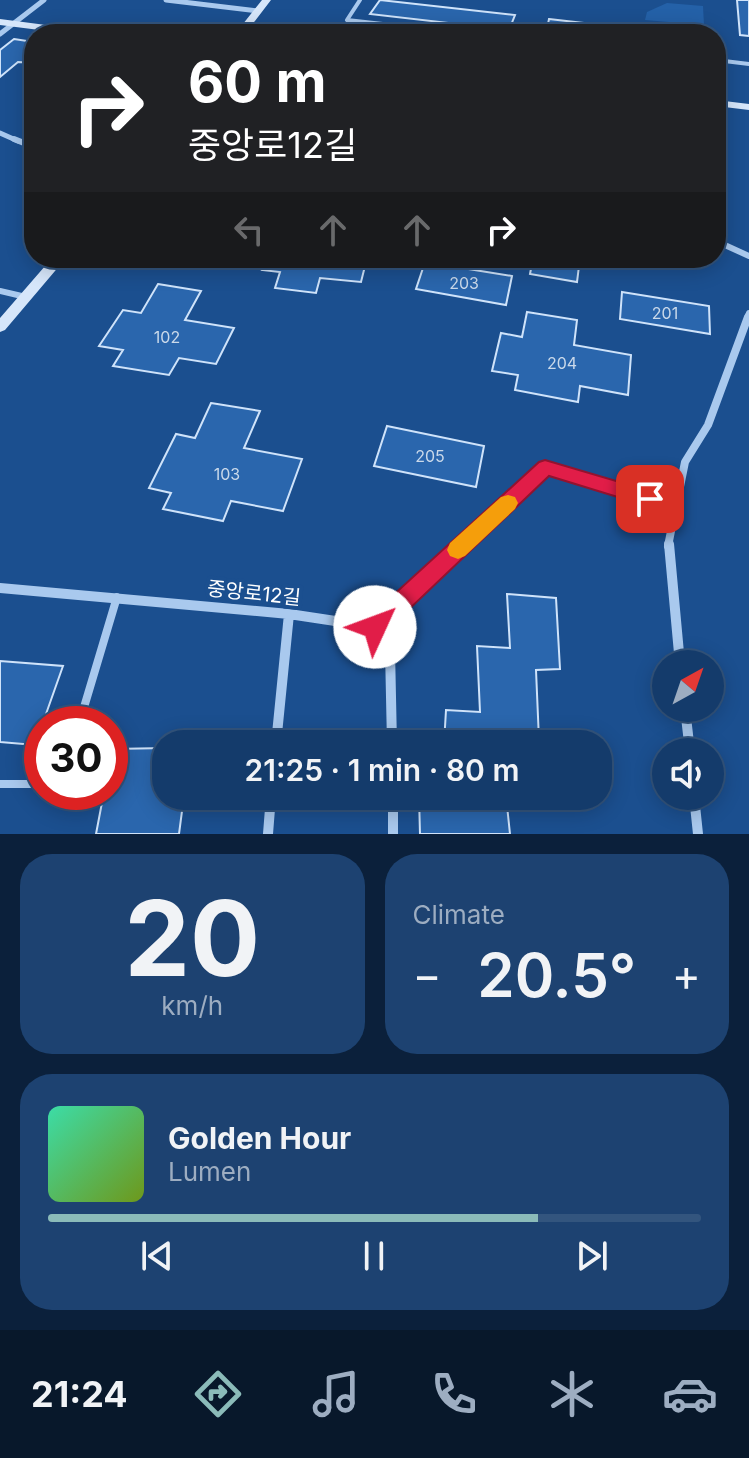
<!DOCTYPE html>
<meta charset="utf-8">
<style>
body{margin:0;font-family:Inter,"Noto Sans KR",sans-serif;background:#1d4271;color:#f1f3f6;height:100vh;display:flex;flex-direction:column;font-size:30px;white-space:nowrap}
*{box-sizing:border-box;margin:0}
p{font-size:26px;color:#9dadc1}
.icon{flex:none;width:44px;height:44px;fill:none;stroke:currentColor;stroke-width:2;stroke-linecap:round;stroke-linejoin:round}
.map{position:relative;height:834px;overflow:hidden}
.drawer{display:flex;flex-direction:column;gap:20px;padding:20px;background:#0b203b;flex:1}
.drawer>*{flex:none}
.banner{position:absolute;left:24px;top:24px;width:702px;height:244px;border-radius:32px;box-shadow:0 4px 20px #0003,0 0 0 2px #33557e;background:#202124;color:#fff;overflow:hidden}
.needle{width:52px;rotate:40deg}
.fabs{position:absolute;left:652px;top:650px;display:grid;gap:16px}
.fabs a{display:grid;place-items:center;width:72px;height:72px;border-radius:50%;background:#143b6b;box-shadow:0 4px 20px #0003,0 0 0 2px #33557e;font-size:40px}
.speed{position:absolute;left:24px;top:706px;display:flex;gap:16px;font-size:40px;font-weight:700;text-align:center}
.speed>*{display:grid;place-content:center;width:104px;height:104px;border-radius:50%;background:#143b6b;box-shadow:0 4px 20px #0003,0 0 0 2px #33557e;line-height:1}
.speed .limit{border:12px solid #d22;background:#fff;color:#111}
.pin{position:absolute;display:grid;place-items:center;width:68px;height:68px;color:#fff;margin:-34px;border-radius:16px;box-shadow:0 4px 12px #0006}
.me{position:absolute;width:88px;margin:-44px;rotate:47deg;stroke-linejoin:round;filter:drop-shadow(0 0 6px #0008)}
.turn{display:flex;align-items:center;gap:28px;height:168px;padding:0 32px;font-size:36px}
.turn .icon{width:104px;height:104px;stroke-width:2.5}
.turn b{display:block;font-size:56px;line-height:68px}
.lanes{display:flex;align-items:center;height:76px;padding:0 32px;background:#0003;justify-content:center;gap:40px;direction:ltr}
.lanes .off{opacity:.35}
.big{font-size:60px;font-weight:600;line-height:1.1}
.drawer .tile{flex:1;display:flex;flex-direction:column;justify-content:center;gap:12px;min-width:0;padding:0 28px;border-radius:32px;background:#1d4271}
.drawer .dial{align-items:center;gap:0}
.dial b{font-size:104px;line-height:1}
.song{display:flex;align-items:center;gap:24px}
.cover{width:96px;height:96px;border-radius:12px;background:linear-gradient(135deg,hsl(160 70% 55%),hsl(80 70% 35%))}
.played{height:8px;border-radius:4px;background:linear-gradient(90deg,#8bbbb9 75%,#33557e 75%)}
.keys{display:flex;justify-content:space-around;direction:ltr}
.heat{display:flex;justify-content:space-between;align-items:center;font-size:44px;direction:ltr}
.drawer .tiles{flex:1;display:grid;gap:20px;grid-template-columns:1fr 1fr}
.tile:last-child{grid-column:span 2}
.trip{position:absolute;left:152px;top:730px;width:460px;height:80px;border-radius:32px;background:#143b6b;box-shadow:0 4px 20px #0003,0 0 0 2px #33557e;font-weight:600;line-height:80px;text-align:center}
.menu{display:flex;height:128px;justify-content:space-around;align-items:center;background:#08182b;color:#9dadc1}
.menu .icon{width:56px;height:56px}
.menu .selected{color:#8bbbb9}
.menu b{font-size:36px;color:#f1f3f6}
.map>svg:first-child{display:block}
.green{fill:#2461a8}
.building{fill:#2a66ad;stroke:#cfe3fa;stroke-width:2}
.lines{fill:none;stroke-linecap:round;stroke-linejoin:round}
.lane-far1{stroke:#a9c9ee;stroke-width:4}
.lane{stroke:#a9c9ee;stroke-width:8}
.street-far3{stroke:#a9c9ee;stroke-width:5}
.street-far2{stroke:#a9c9ee;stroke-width:6}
.street-far1{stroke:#a9c9ee;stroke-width:8}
.street{stroke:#a9c9ee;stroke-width:10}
.secondary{fill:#d6e6fa;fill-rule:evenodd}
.route{fill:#e11d48;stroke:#92132f;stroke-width:2}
.slow{fill:#f59e0b}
.labels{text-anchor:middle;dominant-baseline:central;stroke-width:8;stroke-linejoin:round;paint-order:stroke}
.number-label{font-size:16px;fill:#cad9ea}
.street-label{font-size:20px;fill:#fff;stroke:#1b4f8f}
</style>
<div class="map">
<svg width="749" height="834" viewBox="0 0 749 834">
<rect width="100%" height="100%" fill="#1b4f8f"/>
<path class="green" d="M 667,3 L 703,6 L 704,25 L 645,20 L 647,12 Z"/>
<path class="building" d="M 380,0 L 515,15 L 509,30 L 370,14 Z
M 737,0 L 749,0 L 749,36 L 740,35 Z
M 549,19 L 680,34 L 546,33 Z
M 14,39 L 34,42 L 34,63 L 18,62 L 0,77 L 0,50 Z
M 267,258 L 367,258 L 361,282 L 320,278 L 316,293 L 275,288 L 280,272 L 262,270 Z
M 533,258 L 580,258 L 577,282 L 530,274 Z
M 425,262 L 512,276 L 506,305 L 416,289 Z
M 158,284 L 201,291 L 185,320 L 234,328 L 216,364 L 179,358 L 169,375 L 113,366 L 123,350 L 99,346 L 123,310 L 141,313 Z
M 622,292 L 709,306 L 710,334 L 620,319 Z
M 527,312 L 577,320 L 574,345 L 631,355 L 628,395 L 580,386 L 578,402 L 515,390 L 518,375 L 492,371 L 501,333 L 522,337 Z
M 211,403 L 260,411 L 244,448 L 302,459 L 283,511 L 231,501 L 223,521 L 163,509 L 171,493 L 149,488 L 176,434 L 195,438 Z
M 387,426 L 484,446 L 476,487 L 374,466 Z
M 507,594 L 556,598 L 560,669 L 536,670 L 539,740 L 444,744 L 446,710 L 480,712 L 477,646 L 510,648 Z
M 0,661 L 63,666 L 35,745 L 0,742 Z
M 166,748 L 166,796 L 184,796 L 179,834 L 96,834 L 104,792 L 110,792 L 112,749 Z
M 419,796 L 506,796 L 510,834 L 420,834 Z"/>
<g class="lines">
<path class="lane-far1" d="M 360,0 L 347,20 L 472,34
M 716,60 L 749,64"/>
<path class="lane" d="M 79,724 L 117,597
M 0,784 L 42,784"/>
<path class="street-far3" d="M 166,0 L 258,11
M 0,34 L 44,0
M 0,133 L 18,141"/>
<path class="street-far2" d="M 14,139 L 34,147
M 716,241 L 749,256
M 0,291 L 26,297
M 747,319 L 749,313"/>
<path class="street-far1" d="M 462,546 L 545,468 L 676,507
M 668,546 L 685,462 L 708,425 L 748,317"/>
<path class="street" d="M 669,544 L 680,664
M 0,588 L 289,614 L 375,627 L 464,544
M 375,627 L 390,650 L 392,744
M 685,708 L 690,752
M 276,744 L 289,614
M 393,796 L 393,834
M 694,796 L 698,834
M 268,834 L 271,796"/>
<path class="secondary" d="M 262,0 L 271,0 L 245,34 L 235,34 Z
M 0,19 L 92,31 L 97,34 L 71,34 L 0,25 Z
M 716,100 L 749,104 L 749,110 L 716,106 Z
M 52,258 L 66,258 L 5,330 L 0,332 L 0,318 Z"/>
</g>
<path class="route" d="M 545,460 L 657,493 L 660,499 L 657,505 L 650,507 L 549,476 L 383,634 L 375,637 L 367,634 L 364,627 L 367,619 L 539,462 Z"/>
<path class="slow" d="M 508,495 L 515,497 L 518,503 L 515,509 L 465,556 L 458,559 L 450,556 L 447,550 L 450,543 L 501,497 Z"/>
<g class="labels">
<g class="number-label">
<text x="464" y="283">203</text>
<text x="665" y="313">201</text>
<text x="167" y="337">102</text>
<text x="562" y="363">204</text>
<text x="430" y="456">205</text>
<text x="227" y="474">103</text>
</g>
<g class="street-label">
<text transform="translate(254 593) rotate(6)">중앙로12길</text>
</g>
</g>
</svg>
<div class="fabs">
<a><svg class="needle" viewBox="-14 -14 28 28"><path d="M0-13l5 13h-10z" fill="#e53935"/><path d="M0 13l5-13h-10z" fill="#9dadc1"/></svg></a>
<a><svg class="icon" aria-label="sound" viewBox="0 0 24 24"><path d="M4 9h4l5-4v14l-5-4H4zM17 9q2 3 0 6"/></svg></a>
</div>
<div class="speed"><div class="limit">30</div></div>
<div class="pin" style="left:650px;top:499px;background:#d93025"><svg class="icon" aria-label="arrive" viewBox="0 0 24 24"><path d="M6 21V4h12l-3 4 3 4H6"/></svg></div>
<svg class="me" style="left:375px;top:627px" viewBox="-20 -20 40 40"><circle r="19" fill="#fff"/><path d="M0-13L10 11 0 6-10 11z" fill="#e11d48"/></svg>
<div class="trip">21:25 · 1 min · 80 m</div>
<div class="banner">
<div class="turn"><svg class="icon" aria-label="right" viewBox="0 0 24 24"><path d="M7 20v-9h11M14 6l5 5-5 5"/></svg><div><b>60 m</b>중앙로12길</div></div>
<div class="lanes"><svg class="icon off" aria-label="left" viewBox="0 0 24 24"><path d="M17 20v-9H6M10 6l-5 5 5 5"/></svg><svg class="icon off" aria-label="ahead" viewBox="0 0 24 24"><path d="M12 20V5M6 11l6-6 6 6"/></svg><svg class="icon off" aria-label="ahead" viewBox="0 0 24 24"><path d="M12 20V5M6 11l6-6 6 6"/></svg><svg class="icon" aria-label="right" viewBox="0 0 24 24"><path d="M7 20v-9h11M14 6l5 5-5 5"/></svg></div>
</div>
</div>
<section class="drawer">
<div class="tiles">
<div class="tile dial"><b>20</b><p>km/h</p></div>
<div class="tile"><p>Climate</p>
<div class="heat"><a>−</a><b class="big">20.5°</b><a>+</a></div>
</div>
<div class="tile">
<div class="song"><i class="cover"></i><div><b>Golden Hour</b><p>Lumen</p></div></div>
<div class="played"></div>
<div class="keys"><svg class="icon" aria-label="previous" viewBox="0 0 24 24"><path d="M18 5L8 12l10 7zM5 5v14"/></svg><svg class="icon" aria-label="pause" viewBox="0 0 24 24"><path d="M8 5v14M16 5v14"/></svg><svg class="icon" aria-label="next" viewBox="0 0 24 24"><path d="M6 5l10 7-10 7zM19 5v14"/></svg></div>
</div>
</div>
</section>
<nav class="menu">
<b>21:24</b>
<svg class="icon selected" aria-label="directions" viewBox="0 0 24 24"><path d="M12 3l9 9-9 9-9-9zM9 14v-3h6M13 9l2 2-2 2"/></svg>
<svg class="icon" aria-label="music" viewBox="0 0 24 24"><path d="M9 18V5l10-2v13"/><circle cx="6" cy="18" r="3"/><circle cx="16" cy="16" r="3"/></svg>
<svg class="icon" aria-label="phone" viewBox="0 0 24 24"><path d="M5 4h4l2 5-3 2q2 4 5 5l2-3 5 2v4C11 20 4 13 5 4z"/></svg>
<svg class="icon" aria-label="climate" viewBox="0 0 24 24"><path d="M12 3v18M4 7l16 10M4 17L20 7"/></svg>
<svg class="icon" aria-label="car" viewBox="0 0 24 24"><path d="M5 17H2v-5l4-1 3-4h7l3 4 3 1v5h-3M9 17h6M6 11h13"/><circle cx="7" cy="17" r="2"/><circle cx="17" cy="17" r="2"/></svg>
</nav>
